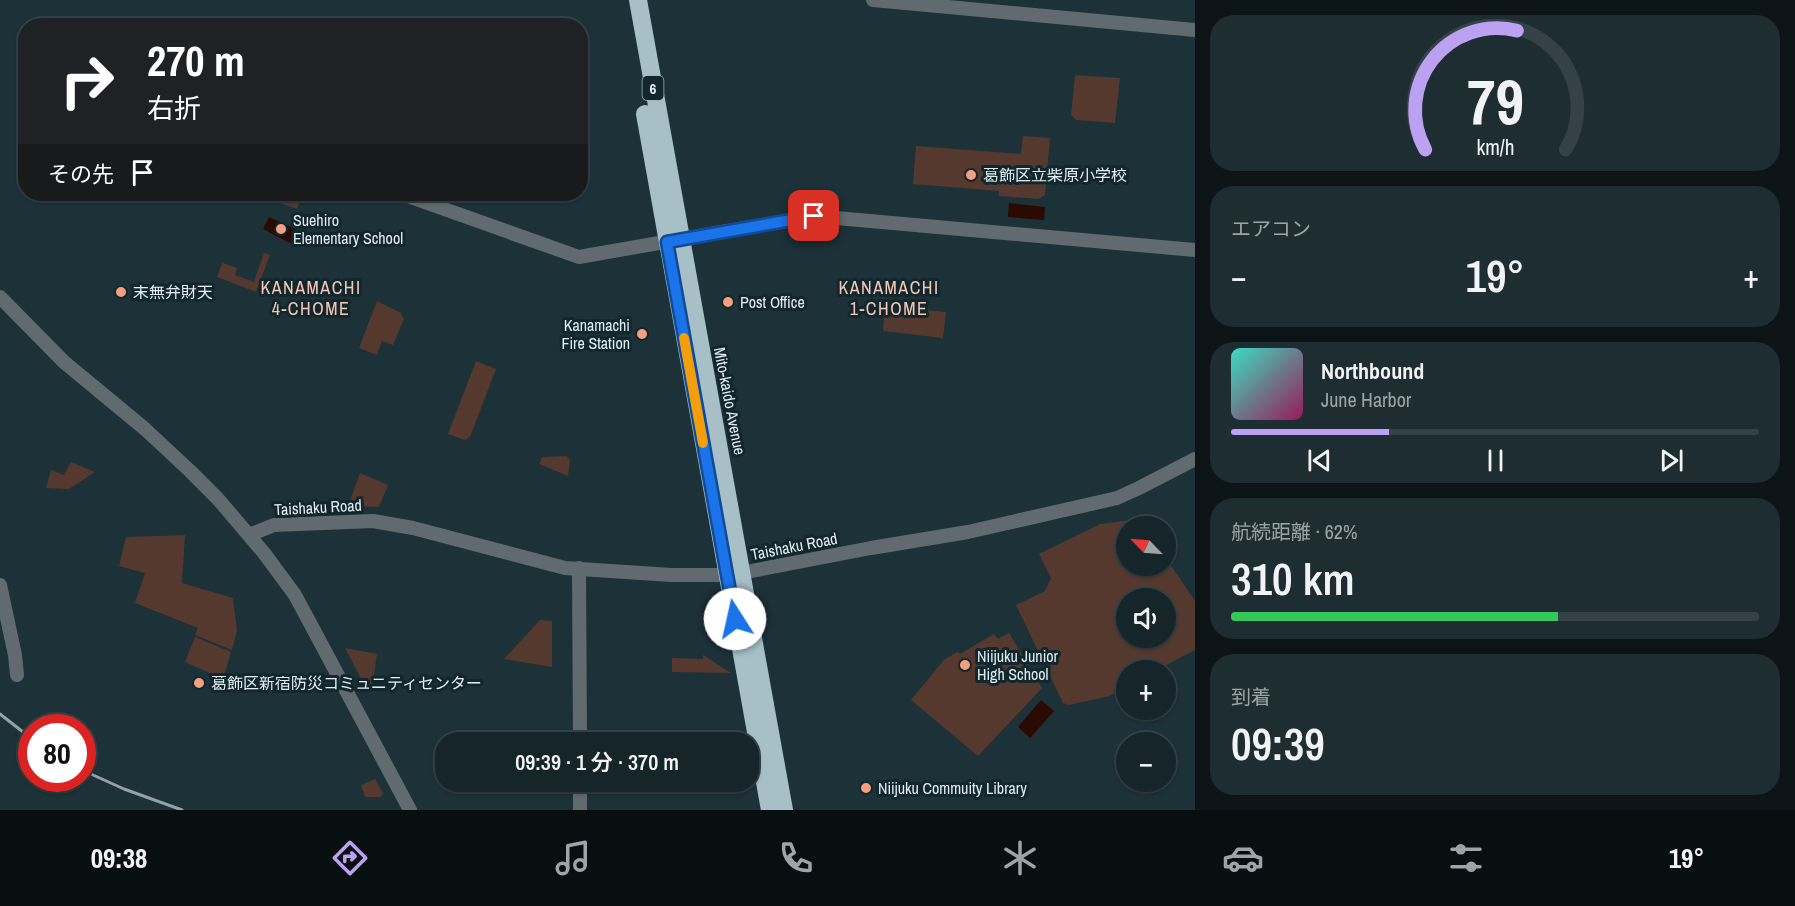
<!DOCTYPE html>
<html lang="ja">
<meta charset="utf-8">
<style>
body{margin:0;font-family:"Archivo Narrow","Noto Sans JP",sans-serif;background:#1e2d32;color:#f1f3f6;height:100vh;display:flex;flex-direction:column;font-size:22px;white-space:nowrap}
*{box-sizing:border-box;margin:0}
p{font-size:20px;color:#9da5a8}
.icon{flex:none;width:33px;height:33px;fill:none;stroke:currentColor;stroke-width:2;stroke-linecap:round;stroke-linejoin:round}
.map{position:relative;flex:1;overflow:hidden}
.details{display:flex;flex-direction:column;gap:15px;padding:15px;background:#0c1417;width:600px}
.details>*{flex:none}
.hud{position:absolute;left:18px;top:18px;width:570px;height:183px;border-radius:24px;box-shadow:0 2px 4px #0004,0 0 0 2px #344247;background:#202124;color:#fff;overflow:hidden}
.needle{width:39px;rotate:295deg}
.buttons{position:absolute;left:1116px;top:516px;display:grid;gap:12px}
.buttons a{display:grid;place-items:center;width:60px;height:60px;border-radius:50%;background:#15252a;box-shadow:0 2px 4px #0004,0 0 0 2px #344247;font-size:30px}
.speed{position:absolute;left:18px;top:714px;display:flex;gap:12px;font-size:30px;font-weight:700;text-align:center}
.speed>*{display:grid;place-content:center;width:78px;height:78px;border-radius:50%;background:#15252a;box-shadow:0 2px 4px #0004,0 0 0 2px #344247;line-height:1}
.speed .limit{border:9px solid #d22;background:#fff;color:#111}
.pin{position:absolute;display:grid;place-items:center;width:51px;height:51px;color:#fff;margin:-26px;border-radius:12px;box-shadow:0 3px 9px #0006}
.me{position:absolute;width:66px;margin:-33px;rotate:350deg;stroke-linejoin:round;filter:drop-shadow(0 0 4px #0008)}
.turn{display:flex;align-items:center;gap:21px;height:126px;padding:0 30px;font-size:27px}
.turn .icon{width:78px;height:78px;stroke-width:2.5}
.turn b{display:block;font-size:42px;line-height:51px}
.then{display:flex;align-items:center;height:57px;padding:0 30px;background:#0003;gap:12px;font-size:22px}
.big{font-size:45px;font-weight:600;line-height:1.1}
.details .card{flex:1;display:flex;flex-direction:column;justify-content:center;gap:9px;min-width:0;padding:0 21px;border-radius:24px;background:#1e2d32}
.details .dial{align-items:center;gap:0}
.dial svg{height:156px;overflow:visible;fill:none;stroke:#344247;stroke-width:7;stroke-linecap:round;text-anchor:middle}
.dial text{fill:#f1f3f6;stroke:none}
.song{display:flex;align-items:center;gap:18px}
.cover{width:72px;height:72px;border-radius:9px;background:linear-gradient(135deg,hsl(170 70% 55%),hsl(330 70% 35%))}
.played{height:6px;border-radius:3px;background:linear-gradient(90deg,#bca0f2 30%,#344247 30%)}
.keys{display:flex;justify-content:space-around;direction:ltr}
.heat{display:flex;justify-content:space-between;align-items:center;font-size:33px;direction:ltr}
.charge{height:9px;border-radius:4px;background:linear-gradient(90deg,#34c759 62%,#344247 0)}
.trip{position:absolute;left:435px;top:732px;width:324px;height:60px;border-radius:24px;background:#15252a;box-shadow:0 2px 4px #0004,0 0 0 2px #344247;font-weight:600;line-height:60px;text-align:center}
.tabs{display:flex;height:96px;justify-content:space-around;align-items:center;background:#080f11;color:#9da5a8}
.tabs .icon{width:42px;height:42px}
.tabs .on{color:#bca0f2}
.tabs b{font-size:27px;color:#f1f3f6}
main{display:flex;flex:1;min-height:0}
.map>svg:first-child{display:block}
.green{fill:#55392e;fill-rule:evenodd}
.water{fill:#2a0a01}
.lines{fill:none;stroke-linecap:round;stroke-linejoin:round}
.minor{stroke:#616b6f;stroke-width:14}
.highway{stroke:#a7c0c8;stroke-width:18}
.rail{stroke:#92a2a7;stroke-width:3}
.route-casing{stroke:#114b97;stroke-width:15}
.route{stroke:#1a73e8;stroke-width:10}
.slow{stroke:#f59e0b;stroke-width:10}
.poi-dot{fill:#f2a080;stroke:#12272d;stroke-width:2}
.labels{text-anchor:middle;dominant-baseline:central;stroke-width:6;stroke-linejoin:round;paint-order:stroke}
.shield{fill:#12272d;stroke:#a2b2b6;stroke-width:1.5}
.shield-label{font-size:15px;font-weight:bold;fill:#e0edf1}
.poi-label{font-size:16px;fill:#e0edf1;stroke:#12272d;text-anchor:start}
.street-label{font-size:16px;fill:#e0edf1;stroke:#12272d}
.neighbourhood-label{font-size:18px;letter-spacing:1.5px;fill:#f7c7b5;stroke:#12272d}
</style>
<main>
<div class="map">
<svg width="1195" height="810" viewBox="0 0 1195 810">
<rect width="100%" height="100%" fill="#1c3138"/>
<path class="green" d="M 1075,75 L 1120,78 L 1115,123 L 1076,120 L 1071,115 Z
M 1023,136 L 1050,138 L 1045,195 L 1038,199 L 999,196 L 999,191 L 913,184 L 916,146 L 1021,154 Z
M 255,194 L 303,194 L 297,209 Z
M 264,253 L 270,255 L 256,292 L 217,277 L 222,263 L 237,268 L 235,275 L 254,282 Z
M 377,301 L 401,313 L 404,319 L 393,345 L 382,341 L 377,355 L 359,348 Z
M 885,306 L 946,312 L 943,338 L 883,331 Z
M 476,361 L 496,369 L 470,437 L 465,440 L 448,434 Z
M 566,456 L 570,459 L 568,476 L 539,464 L 542,457 Z
M 71,462 L 95,472 L 69,489 L 46,488 L 51,470 L 64,475 Z
M 360,473 L 388,485 L 379,507 L 348,506 Z
M 1139,519 L 1144,526 L 1126,526 L 1126,566 L 1166,566 L 1166,558 L 1195,601 L 1195,650 L 1157,670 L 1126,670 L 1126,687 L 1109,696 L 1069,705 L 1063,703 L 1016,605 L 1045,591 L 1051,578 L 1039,554 L 1100,524 ZM 1126,598 L 1166,598 L 1166,638 L 1126,638 Z
M 185,535 L 182,583 L 233,598 L 237,631 L 232,650 L 195,635 L 198,628 L 135,603 L 145,573 L 119,566 L 126,537 Z
M 540,620 L 552,621 L 552,667 L 504,659 Z
M 1009,633 L 1042,688 L 978,756 L 911,700 L 944,660 L 957,652 L 960,654 L 994,634 L 998,639 Z
M 195,637 L 231,652 L 223,679 L 185,662 Z
M 345,648 L 377,654 L 372,688 L 365,686 Z
M 703,655 L 731,673 L 672,672 L 672,658 L 703,659 Z
M 375,779 L 383,793 L 381,797 L 365,797 L 361,785 Z"/>
<path class="water" d="M 1009,203 L 1045,207 L 1044,220 L 1008,217 Z
M 269,217 L 301,232 L 294,245 L 263,229 Z
M 1041,700 L 1054,711 L 1030,738 L 1018,727 Z"/>
<g class="lines">
<path class="minor" d="M 873,0 L 1195,30
M 402,194 L 579,257 L 814,216 L 1195,250
M 0,297 L 64,362 L 145,429 L 190,471 L 218,499 L 264,553 L 295,595 L 410,810
M 249,535 L 274,525 L 373,521 L 413,528 L 565,568 L 671,575 L 718,575 L 741,573 L 871,548 L 968,532 L 1117,498 L 1139,488 L 1195,459
M 579,568 L 580,742
M 0,585 L 15,655 L 17,675
M 580,782 L 580,810"/>
<path class="highway" d="M 638,0 L 784,810
M 645,114 L 770,810"/>
<path class="rail" d="M 0,714 L 32,739
M 82,770 L 124,789 L 182,810"/>
</g>
<g class="lines">
<defs>
<path id="route" d="M 735,619 L 667,242 L 814,216"/>
</defs>
<use href="#route" class="route-casing"/>
<use href="#route" class="route"/>
<path class="slow" d="M 684,338 L 703,443"/>
</g>
<g class="poi-dot">
<circle cx="971" cy="175" r="6"/>
<circle cx="281" cy="229" r="6"/>
<circle cx="121" cy="292" r="6"/>
<circle cx="728" cy="302" r="6"/>
<circle cx="642" cy="334" r="6"/>
<circle cx="965" cy="665" r="6"/>
<circle cx="199" cy="683" r="6"/>
<circle cx="866" cy="788" r="6"/>
</g>
<g class="labels">
<rect class="shield" x="642.5" y="76" width="21" height="24" rx="4.5"/>
<g class="shield-label">
<text x="653" y="88">6</text>
</g>
<g class="poi-label">
<text x="983" y="175">葛飾区立柴原小学校</text>
<text x="293" y="220">Suehiro<tspan x="293" dy="18">Elementary School</tspan></text>
<text x="133" y="292">末無弁財天</text>
<text x="740" y="302">Post Office</text>
<text x="630" y="325" text-anchor="end">Kanamachi<tspan x="630" dy="18">Fire Station</tspan></text>
<text x="977" y="656">Niijuku Junior<tspan x="977" dy="18">High School</tspan></text>
<text x="211" y="683">葛飾区新宿防災コミュニティセンター</text>
<text x="878" y="788">Niijuku Commuity Library</text>
</g>
<g class="street-label">
<text transform="translate(730 401) rotate(79)">Mito-kaido Avenue</text>
<text transform="translate(318 507) rotate(-3)">Taishaku Road</text>
<text transform="translate(794 546) rotate(-11)">Taishaku Road</text>
</g>
<g class="neighbourhood-label">
<text x="311" y="287">KANAMACHI<tspan x="311" dy="21">4-CHOME</tspan></text>
<text x="889" y="287">KANAMACHI<tspan x="889" dy="21">1-CHOME</tspan></text>
</g>
</g>
</svg>
<div class="buttons">
<a><svg class="needle" viewBox="-14 -14 28 28"><path d="M0-13l5 13h-10z" fill="#e53935"/><path d="M0 13l5-13h-10z" fill="#9da5a8"/></svg></a>
<a><svg class="icon" aria-label="sound" viewBox="0 0 24 24"><path d="M4 9h4l5-4v14l-5-4H4zM17 9q2 3 0 6"/></svg></a>
<a>+</a>
<a>−</a>
</div>
<div class="speed"><div class="limit">80</div></div>
<div class="pin" style="left:814px;top:216px;background:#d93025"><svg class="icon" aria-label="arrive" viewBox="0 0 24 24"><path d="M6 21V4h12l-3 4 3 4H6"/></svg></div>
<svg class="me" style="left:735px;top:619px" viewBox="-20 -20 40 40"><circle r="19" fill="#fff"/><path d="M0-13L10 11 0 6-10 11z" fill="#1a73e8"/></svg>
<div class="trip">09:39 · 1 分 · 370 m</div>
<div class="hud">
<div class="turn"><svg class="icon" aria-label="right" viewBox="0 0 24 24"><path d="M7 20v-9h11M14 6l5 5-5 5"/></svg><div><b>270 m</b>右折</div></div>
<div class="then">その先<svg class="icon" aria-label="arrive" viewBox="0 0 24 24"><path d="M6 21V4h12l-3 4 3 4H6"/></svg></div>
</div>
</div>
<section class="details">
<div class="card dial"><svg viewBox="0 0 100 80">
<path d="M14 69A42 42 0 1 1 86 69"/>
<path d="M14 69A42 42 0 0 1 61 8" stroke="#bca0f2"/>
<text x="50" y="56" font-size="32" font-weight="700">79</text>
<text x="50" y="72" font-size="11">km/h</text>
</svg></div>
<div class="card"><p>エアコン</p>
<div class="heat"><a>−</a><b class="big">19°</b><a>+</a></div>
</div>
<div class="card">
<div class="song"><i class="cover"></i><div><b>Northbound</b><p>June Harbor</p></div></div>
<div class="played"></div>
<div class="keys"><svg class="icon" aria-label="previous" viewBox="0 0 24 24"><path d="M18 5L8 12l10 7zM5 5v14"/></svg><svg class="icon" aria-label="pause" viewBox="0 0 24 24"><path d="M8 5v14M16 5v14"/></svg><svg class="icon" aria-label="next" viewBox="0 0 24 24"><path d="M6 5l10 7-10 7zM19 5v14"/></svg></div>
</div>
<div class="card"><p>航続距離 · 62%</p><b class="big">310 km</b><div class="charge"></div></div>
<div class="card"><p>到着</p><b class="big">09:39</b></div>
</section>
</main>
<nav class="tabs">
<b>09:38</b>
<svg class="icon on" aria-label="directions" viewBox="0 0 24 24"><path d="M12 3l9 9-9 9-9-9zM9 14v-3h6M13 9l2 2-2 2"/></svg>
<svg class="icon" aria-label="music" viewBox="0 0 24 24"><path d="M9 18V5l10-2v13"/><circle cx="6" cy="18" r="3"/><circle cx="16" cy="16" r="3"/></svg>
<svg class="icon" aria-label="phone" viewBox="0 0 24 24"><path d="M5 4h4l2 5-3 2q2 4 5 5l2-3 5 2v4C11 20 4 13 5 4z"/></svg>
<svg class="icon" aria-label="climate" viewBox="0 0 24 24"><path d="M12 3v18M4 7l16 10M4 17L20 7"/></svg>
<svg class="icon" aria-label="car" viewBox="0 0 24 24"><path d="M5 17H2v-5l4-1 3-4h7l3 4 3 1v5h-3M9 17h6M6 11h13"/><circle cx="7" cy="17" r="2"/><circle cx="17" cy="17" r="2"/></svg>
<svg class="icon" aria-label="filters" viewBox="0 0 24 24"><path d="M4 7h16M4 17h16"/><circle cx="9" cy="7" r="2"/><circle cx="15" cy="17" r="2"/></svg>
<b>19°</b>
</nav>
